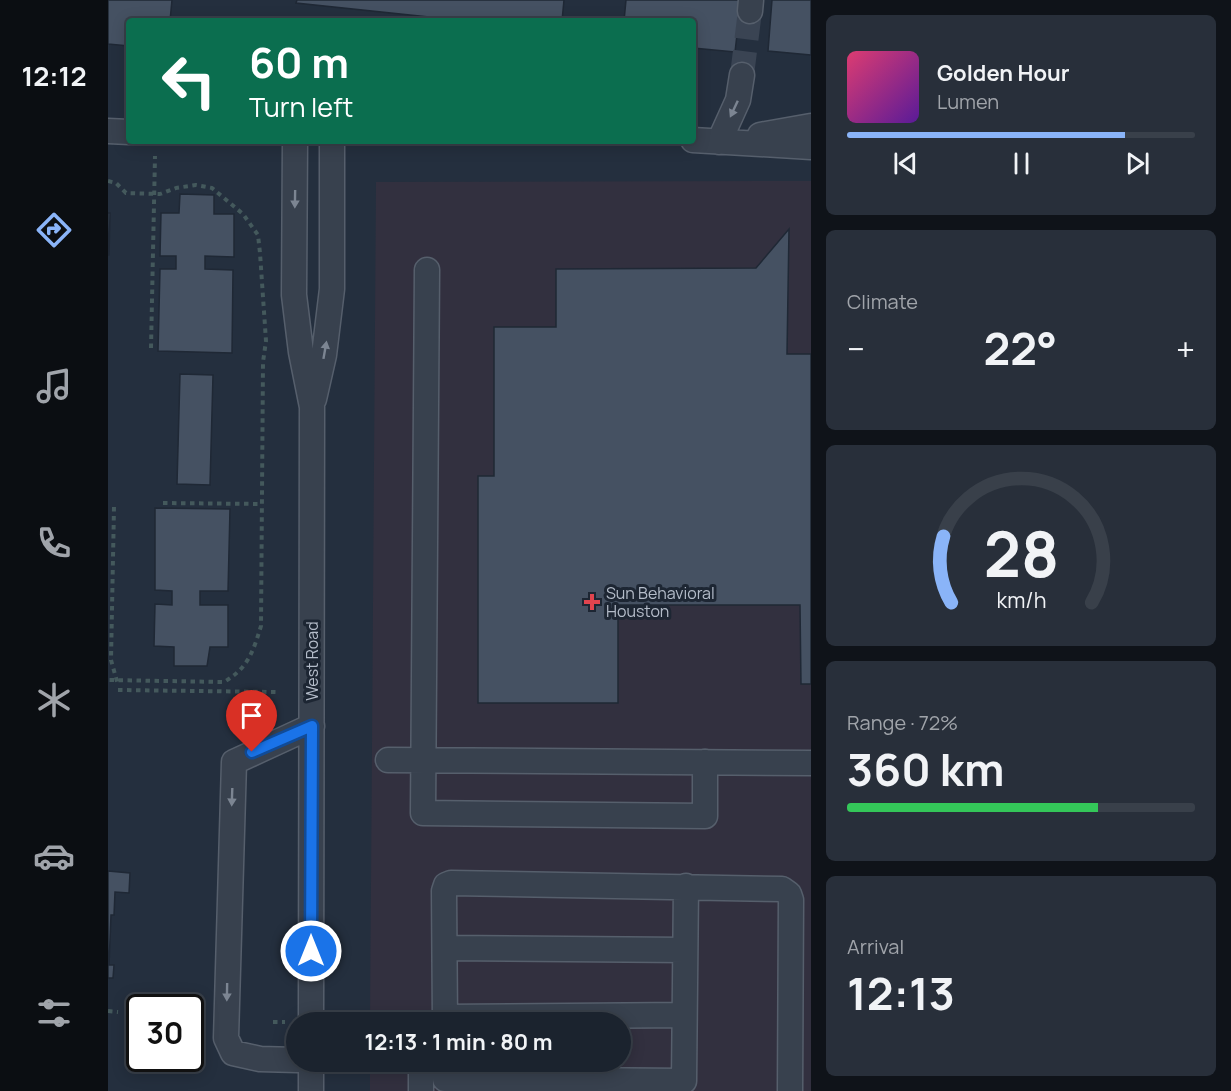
<!DOCTYPE html>
<meta charset="utf-8">
<style>
body{margin:0;font-family:Manrope,sans-serif;background:#282f3a;color:#f1f3f6;height:100vh;display:flex;flex-direction:column;font-size:22px;white-space:nowrap}
*{box-sizing:border-box;margin:0}
p{font-size:20px;color:#a0a4aa}
.icon{flex:none;width:33px;height:33px;fill:none;stroke:currentColor;stroke-width:2;stroke-linecap:round;stroke-linejoin:round}
.map{position:relative;flex:1;overflow:hidden}
.details{display:flex;flex-direction:column;gap:15px;padding:15px;background:#0f1319;width:420px}
.details>*{flex:none}
.top-card{position:absolute;left:18px;top:18px;width:570px;height:126px;border-radius:6px;box-shadow:0 3px 15px #0003,0 0 0 2px #39404a;background:#0b6e4f;color:#fff;overflow:hidden}
.speed{position:absolute;left:18px;top:994px;display:flex;gap:12px;font-size:30px;font-weight:700;text-align:center}
.speed>*{display:grid;place-content:center;width:78px;height:78px;border-radius:50%;background:#1b232e;box-shadow:0 3px 15px #0003,0 0 0 2px #39404a;line-height:1}
.speed .limit{border:3px solid #111;border-radius:9px;background:#fff;color:#111}
.pin{position:absolute;display:grid;place-items:center;width:51px;height:51px;color:#fff;margin:-62px -26px;border-radius:50% 50% 50% 0;rotate:-45deg;box-shadow:0 0 6px #0007}
.pin .icon{rotate:45deg}
.me{position:absolute;width:66px;margin:-33px;rotate:0deg;stroke-linejoin:round;filter:drop-shadow(0 0 4px #0008)}
.turn{display:flex;align-items:center;gap:21px;height:126px;padding:0 24px;font-size:27px}
.turn .icon{width:78px;height:78px;stroke-width:2.5}
.turn b{display:block;font-size:42px;line-height:51px}
.big{font-size:45px;font-weight:700;line-height:1.1}
.details .card{flex:1;display:flex;flex-direction:column;justify-content:center;gap:9px;min-width:0;padding:0 21px;border-radius:9px;background:#282f3a}
.details .dial{align-items:center;gap:0}
.dial svg{height:156px;overflow:visible;fill:none;stroke:#39404a;stroke-width:7;stroke-linecap:round;text-anchor:middle}
.dial text{fill:#f1f3f6;stroke:none}
.song{display:flex;align-items:center;gap:18px}
.cover{width:72px;height:72px;border-radius:9px;background:linear-gradient(135deg,hsl(340 70% 55%),hsl(270 70% 35%))}
.played{height:6px;border-radius:3px;background:linear-gradient(90deg,#8ab4f8 80%,#39404a 80%)}
.keys{display:flex;justify-content:space-around;direction:ltr}
.heat{display:flex;justify-content:space-between;align-items:center;font-size:33px;direction:ltr}
.charge{height:9px;border-radius:4px;background:linear-gradient(90deg,#34c759 72%,#39404a 0)}
.trip{position:absolute;left:178px;top:1012px;width:345px;height:60px;border-radius:30px;background:#1b232e;box-shadow:0 3px 15px #0003,0 0 0 2px #39404a;font-weight:700;line-height:60px;text-align:center}
main{display:flex;flex:1;min-height:0}
.dock{display:flex;flex-direction:column;width:108px;justify-content:space-around;align-items:center;background:#0b0e12;color:#a0a4aa}
.dock .icon{width:42px;height:42px}
.dock .selected{color:#8ab4f8}
.dock b{font-size:27px;color:#f1f3f6}
.map>svg:first-child{display:block}
.medical{fill:#32303f}
.building{fill:#455162;stroke:#1f2835;stroke-width:1.5}
.lines{fill:none;stroke-linecap:round;stroke-linejoin:round}
.minor-tunnel{stroke:#3a4453;stroke-width:24;stroke-dasharray:24 12;stroke-linecap:butt}
.minor-casing{stroke:#565f6c;stroke-width:27}
.path{stroke:#44595c;stroke-width:4;stroke-dasharray:4.5 4.5;stroke-linecap:butt}
.minor{stroke:#38414e;stroke-width:24}
.oneway{fill:#7c8592}
.route-casing{stroke:#114b97;stroke-width:15}
.route{stroke:#1a73e8;stroke-width:10}
.health-dot{fill:#e0444e;stroke:#1d2633;stroke-width:2}
.labels{text-anchor:middle;dominant-baseline:central;stroke-width:6;stroke-linejoin:round;paint-order:stroke}
.poi-label{font-size:16px;fill:#b4bcc9;stroke:#1d2633;text-anchor:start}
.street-label{font-size:16px;fill:#b4bcc9;stroke:#1d2633}
</style>
<main>
<nav class="dock">
<b>12:12</b>
<svg class="icon selected" aria-label="directions" viewBox="0 0 24 24"><path d="M12 3l9 9-9 9-9-9zM9 14v-3h6M13 9l2 2-2 2"/></svg>
<svg class="icon" aria-label="music" viewBox="0 0 24 24"><path d="M9 18V5l10-2v13"/><circle cx="6" cy="18" r="3"/><circle cx="16" cy="16" r="3"/></svg>
<svg class="icon" aria-label="phone" viewBox="0 0 24 24"><path d="M5 4h4l2 5-3 2q2 4 5 5l2-3 5 2v4C11 20 4 13 5 4z"/></svg>
<svg class="icon" aria-label="climate" viewBox="0 0 24 24"><path d="M12 3v18M4 7l16 10M4 17L20 7"/></svg>
<svg class="icon" aria-label="car" viewBox="0 0 24 24"><path d="M5 17H2v-5l4-1 3-4h7l3 4 3 1v5h-3M9 17h6M6 11h13"/><circle cx="7" cy="17" r="2"/><circle cx="17" cy="17" r="2"/></svg>
<svg class="icon" aria-label="filters" viewBox="0 0 24 24"><path d="M4 7h16M4 17h16"/><circle cx="9" cy="7" r="2"/><circle cx="15" cy="17" r="2"/></svg>
</nav>
<div class="map">
<svg width="703" height="1091" viewBox="0 0 703 1091">
<rect width="100%" height="100%" fill="#242f3e"/>
<path class="medical" d="M 703,181 L 703,1091 L 262,1091 L 262,1062 L 513,1062 L 513,1023 L 262,1023 L 268,182 Z"/>
<path class="building" d="M 0,0 L 64,0 L 62,21 L 21,21 L 21,46 L 0,44 Z
M 189,0 L 456,0 L 454,21 L 359,21 L 188,3 Z
M 518,0 L 633,0 L 627,52 L 585,48 L 585,21 L 516,21 Z
M 664,0 L 703,0 L 703,55 L 660,51 Z
M 72,194 L 106,195 L 106,214 L 126,214 L 126,257 L 97,256 L 97,269 L 125,270 L 124,353 L 50,351 L 52,269 L 68,269 L 68,256 L 52,256 L 53,213 L 71,213 Z
M 0,213 L 2,213 L 1,255 L 0,255 Z
M 681,229 L 679,354 L 703,354 L 703,684 L 693,684 L 692,605 L 510,605 L 510,703 L 370,703 L 370,476 L 386,476 L 386,327 L 448,327 L 448,269 L 648,268 Z
M 72,374 L 105,375 L 102,485 L 69,484 Z
M 47,508 L 122,509 L 120,591 L 92,591 L 92,605 L 120,605 L 120,647 L 102,647 L 99,666 L 66,666 L 66,647 L 46,646 L 47,604 L 64,605 L 64,591 L 47,590 Z
M 0,871 L 22,873 L 21,893 L 7,892 L 6,915 L 3,915 L 1,965 L 6,965 L 5,978 L 0,978 Z"/>
<g class="lines">
<path class="minor-tunnel" d="M 634,75 L 642,11"/>
<defs>
<path id="minor" d="M 642,11 L 643,0
M 0,131 L 21,132
M 652,135 L 703,126
M 585,140 L 703,147
M 187,141 L 186,295 L 193,352 L 204,407 L 203,1023
M 611,142 L 630,100 L 634,75
M 319,270 L 315,813 L 597,816 L 597,762
M 206,399 L 216,355 L 224,289 L 224,141
M 280,760 L 703,763
M 338,948 L 577,950
M 337,1017 L 576,1015
M 337,1023 L 336,891 L 338,885 L 343,883 L 674,889 L 681,894 L 683,900 L 682,1091
M 189,1060 L 152,1059 L 125,1053 L 118,1038 L 126,762 L 204,726
M 337,1062 L 337,1079 L 576,1081 L 578,886
M 203,1091 L 203,1062
M 313,1091 L 313,1062"/>
</defs>
<use href="#minor" class="minor-casing"/>
<path class="path" d="M 0,181 L 8,183 L 18,193 L 52,194 L 68,188 L 88,185 L 104,188 L 135,214 L 150,235 L 152,253 L 158,341 L 155,362 L 153,626 C 145,652 140,668 116,682 L 0,680
M 43,348 L 47,156
M 55,503 L 154,504
M 6,507 L 3,660 L 10,685
M 10,690 L 168,692
M 0,1011 L 10,1012
M 165,1022 L 177,1022
M 233,1022 L 316,1022"/>
<use href="#minor" class="minor"/>
</g>
<defs><path id="oneway-solid" d="M-6-.8H1V-3.2L6.5 0L1 3.2V.8H-6Z" transform="scale(1.5)"/></defs>
<g class="oneway">
<use href="#oneway-solid" transform="translate(626 109) rotate(115)"/>
<use href="#oneway-solid" transform="translate(187 199) rotate(91)"/>
<use href="#oneway-solid" transform="translate(217 350) rotate(-80)"/>
<use href="#oneway-solid" transform="translate(124 797) rotate(92)"/>
<use href="#oneway-solid" transform="translate(119 992) rotate(91)"/>
</g>
<g class="lines">
<defs>
<path id="route" d="M 144,752 L 204,726 L 203,951"/>
</defs>
<use href="#route" class="route-casing"/>
<use href="#route" class="route"/>
</g>
<path class="health-dot" d="M481 593h6v6h6v6h-6v6h-6v-6h-6v-6h6z"/>
<g class="labels">
<g class="poi-label">
<text x="498" y="593">Sun Behavioral<tspan x="498" dy="18">Houston</tspan></text>
</g>
<g class="street-label">
<text transform="translate(204 661) rotate(-90)">West Road</text>
</g>
</g>
</svg>
<div class="speed"><div class="limit">30</div></div>
<div class="pin" style="left:144px;top:752px;background:#d93025"><svg class="icon" aria-label="arrive" viewBox="0 0 24 24"><path d="M6 21V4h12l-3 4 3 4H6"/></svg></div>
<svg class="me" style="left:203px;top:951px" viewBox="-20 -20 40 40"><circle r="17" fill="#1a73e8" stroke="#fff" stroke-width="3"/><path d="M0-11L8 9 0 5-8 9z" fill="#fff"/></svg>
<div class="trip">12:13 · 1 min · 80 m</div>
<div class="top-card">
<div class="turn"><svg class="icon" aria-label="left" viewBox="0 0 24 24"><path d="M17 20v-9H6M10 6l-5 5 5 5"/></svg><div><b>60 m</b>Turn left</div></div>
</div>
</div>
<section class="details">
<div class="card">
<div class="song"><i class="cover"></i><div><b>Golden Hour</b><p>Lumen</p></div></div>
<div class="played"></div>
<div class="keys"><svg class="icon" aria-label="previous" viewBox="0 0 24 24"><path d="M18 5L8 12l10 7zM5 5v14"/></svg><svg class="icon" aria-label="pause" viewBox="0 0 24 24"><path d="M8 5v14M16 5v14"/></svg><svg class="icon" aria-label="next" viewBox="0 0 24 24"><path d="M6 5l10 7-10 7zM19 5v14"/></svg></div>
</div>
<div class="card"><p>Climate</p>
<div class="heat"><a>−</a><b class="big">22°</b><a>+</a></div>
</div>
<div class="card dial"><svg viewBox="0 0 100 80">
<path d="M14 69A42 42 0 1 1 86 69"/>
<path d="M14 69A42 42 0 0 1 10 35" stroke="#8ab4f8"/>
<text x="50" y="56" font-size="32" font-weight="700">28</text>
<text x="50" y="72" font-size="11">km/h</text>
</svg></div>
<div class="card"><p>Range · 72%</p><b class="big">360 km</b><div class="charge"></div></div>
<div class="card"><p>Arrival</p><b class="big">12:13</b></div>
</section>
</main>
